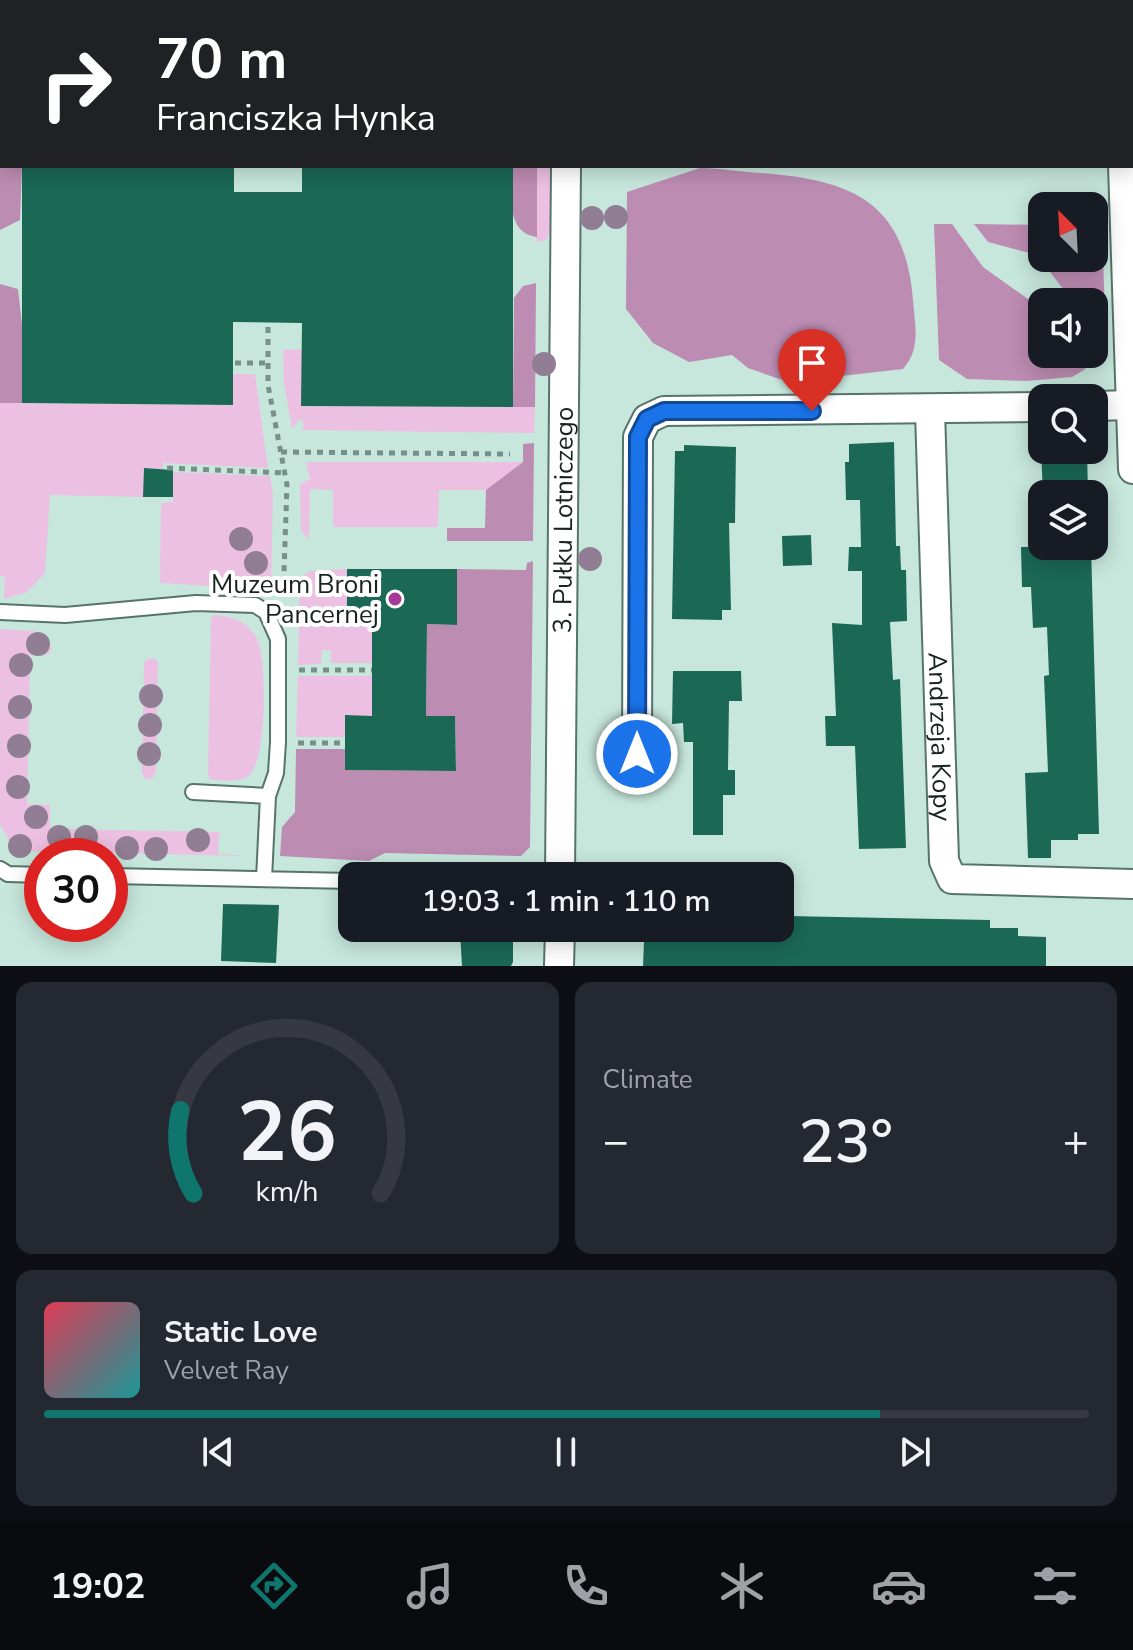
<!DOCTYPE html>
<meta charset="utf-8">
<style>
body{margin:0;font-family:"Nunito Sans",sans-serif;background:#242831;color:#f1f3f6;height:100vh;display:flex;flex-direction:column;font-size:30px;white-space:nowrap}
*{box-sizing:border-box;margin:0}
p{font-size:26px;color:#9ea1a6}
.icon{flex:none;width:44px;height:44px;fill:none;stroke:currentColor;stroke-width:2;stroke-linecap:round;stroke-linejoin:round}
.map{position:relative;height:966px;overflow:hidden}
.panel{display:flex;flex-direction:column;gap:16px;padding:16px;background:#0d0f14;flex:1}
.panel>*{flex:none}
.banner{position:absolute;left:0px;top:0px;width:1134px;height:168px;box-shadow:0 4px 20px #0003;background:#202124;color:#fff;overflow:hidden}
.needle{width:52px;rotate:336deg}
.tools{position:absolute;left:1028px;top:192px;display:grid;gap:16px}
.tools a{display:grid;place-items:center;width:80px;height:80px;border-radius:16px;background:#171b24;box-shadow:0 4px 20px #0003;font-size:40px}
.speed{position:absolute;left:24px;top:838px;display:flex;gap:16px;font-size:40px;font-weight:700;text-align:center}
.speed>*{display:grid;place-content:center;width:104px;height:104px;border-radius:50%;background:#171b24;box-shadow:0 4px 20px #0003;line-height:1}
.speed .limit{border:12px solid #d22;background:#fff;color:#111}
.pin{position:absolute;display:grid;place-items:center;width:68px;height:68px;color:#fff;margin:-82px -34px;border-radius:50% 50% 50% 0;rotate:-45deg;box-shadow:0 0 8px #0007}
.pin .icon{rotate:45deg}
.me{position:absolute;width:88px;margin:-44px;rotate:0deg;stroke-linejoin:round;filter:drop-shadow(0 0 6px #0008)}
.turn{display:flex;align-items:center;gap:28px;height:168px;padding:0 24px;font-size:36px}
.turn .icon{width:104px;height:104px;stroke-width:2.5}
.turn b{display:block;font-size:56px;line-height:68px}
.big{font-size:60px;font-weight:600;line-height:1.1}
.panel .widget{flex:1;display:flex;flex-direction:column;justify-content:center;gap:12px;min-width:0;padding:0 28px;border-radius:16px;background:#242831}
.panel .dial{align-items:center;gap:0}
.dial svg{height:208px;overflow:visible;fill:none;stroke:#363941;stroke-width:7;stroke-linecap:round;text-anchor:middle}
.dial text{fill:#f1f3f6;stroke:none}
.song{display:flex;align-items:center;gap:24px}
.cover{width:96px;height:96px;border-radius:12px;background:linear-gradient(135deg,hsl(350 70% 55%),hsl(180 70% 35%))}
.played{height:8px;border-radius:4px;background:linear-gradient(90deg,#0f766e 80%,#363941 80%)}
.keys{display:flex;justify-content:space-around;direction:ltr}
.heat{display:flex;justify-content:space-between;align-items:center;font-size:44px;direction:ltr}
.panel .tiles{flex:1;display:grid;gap:16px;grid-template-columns:1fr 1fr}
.widget:last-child{grid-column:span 2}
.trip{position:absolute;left:338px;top:862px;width:456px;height:80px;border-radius:16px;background:#171b24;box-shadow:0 4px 20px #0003;font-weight:600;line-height:80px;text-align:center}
.dock{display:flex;height:128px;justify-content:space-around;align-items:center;background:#090b0e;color:#9ea1a6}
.dock .icon{width:56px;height:56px}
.dock .current{color:#0f766e}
.dock b{font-size:36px;color:#f1f3f6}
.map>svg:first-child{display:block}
.green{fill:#ecc0e2}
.forest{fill:#bd8cb3}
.building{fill:#1b6855}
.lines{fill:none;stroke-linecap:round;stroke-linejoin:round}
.lane-casing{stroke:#57746a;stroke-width:18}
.street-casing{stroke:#57746a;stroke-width:32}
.path{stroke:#799088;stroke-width:5;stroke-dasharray:6 6;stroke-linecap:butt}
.lane{stroke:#fff;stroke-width:14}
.street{stroke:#fff;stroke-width:28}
.tree{fill:#917e94}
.route-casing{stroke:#114b97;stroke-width:20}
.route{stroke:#1a73e8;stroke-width:14}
.poi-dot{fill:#a63896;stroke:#fff;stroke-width:3}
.labels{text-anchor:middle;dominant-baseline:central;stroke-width:8;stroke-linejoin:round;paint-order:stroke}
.street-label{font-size:26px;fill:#182420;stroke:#fff}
.poi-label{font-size:26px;fill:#182420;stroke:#fff;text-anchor:end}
</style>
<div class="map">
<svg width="1133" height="966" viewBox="0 0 1133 966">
<rect width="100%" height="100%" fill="#c7e7dc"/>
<path class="green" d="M 0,0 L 525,0 L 525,2 L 2,2 L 2,77 Z
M 537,166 L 551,166 L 550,232 L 546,240 L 536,242 Z
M 302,349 L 302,406 L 535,407 L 534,433 L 302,430 L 304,422 L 300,419 L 292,429 L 284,383 L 283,350 Z
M 233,374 L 255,374 L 268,468 L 163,463 L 163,469 L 144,468 L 143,497 L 50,495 L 45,573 L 27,592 L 4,599 L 5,577 L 0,576 L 0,403 L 232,405 Z
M 306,462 L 523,462 L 486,490 L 439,490 L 438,527 L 333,527 L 333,490 L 310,489 L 309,540 L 301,530 L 300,484 L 310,479 Z
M 173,472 L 270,476 L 273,495 L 271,590 L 160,583 L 161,503 L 173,502 Z
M 347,569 L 347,625 L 372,625 L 372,663 L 331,663 L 331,650 L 322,650 L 321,664 L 298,665 L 300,578 L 310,571 Z
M 214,615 C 232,616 247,621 256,637 C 268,657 267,763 248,776 C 237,783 223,780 211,780 L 208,775 L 211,618 Z
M 0,629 L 35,631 L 52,649 L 48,654 L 30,655 L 27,804 L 50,805 L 50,829 L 222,832 L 219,833 L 218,854 L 246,856 L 15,851 L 0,825 Z
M 154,658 L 158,662 L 156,772 L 152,779 L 144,778 L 142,773 L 144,664 L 146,660 Z
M 298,676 L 372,676 L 372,716 L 345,716 L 345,737 L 296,737 Z"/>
<path class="forest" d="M 0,166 L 22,167 L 20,220 L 0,230 Z
M 513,166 L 537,166 L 537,237 C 504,233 512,191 513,166 Z
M 700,168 C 721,168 740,172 761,173 C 851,180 905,201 913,300 C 915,326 921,349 903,369 L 788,382 L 748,368 L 732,355 L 689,362 L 653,343 L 626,309 L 627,192 Z
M 934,224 L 952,224 L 983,267 L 1042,309 L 1042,354 L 1090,354 L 1092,360 L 1084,370 L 1072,377 L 1027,381 L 967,379 L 939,360 Z
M 974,224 L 1042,225 L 1042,258 L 1094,258 L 1094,226 L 1102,226 L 1105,316 L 1094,321 L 1094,302 L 1073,302 L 1037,255 L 988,242 Z
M 536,283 L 535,407 L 513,407 L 514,298 L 523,286 Z
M 0,284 L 18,289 L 22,324 L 22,403 L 0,403 Z
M 534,443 L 533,541 L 447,541 L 447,528 L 485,528 L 486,490 L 523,462 L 523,444 Z
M 533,561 L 530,847 L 521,856 L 385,853 L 369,861 L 280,856 L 282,827 L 295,812 L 296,749 L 345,749 L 345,770 L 456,771 L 455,716 L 426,716 L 427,624 L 457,625 L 457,569 L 526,570 L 527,563 Z"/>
<path class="building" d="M 22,166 L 234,166 L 234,192 L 302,192 L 302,166 L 513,166 L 513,407 L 301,406 L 302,323 L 233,322 L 233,405 L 22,403 Z
M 894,442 L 896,546 L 900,546 L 901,570 L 906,570 L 907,621 L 890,622 L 893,680 L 900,679 L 906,848 L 859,849 L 855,746 L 826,746 L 825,716 L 836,716 L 832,623 L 862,625 L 862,571 L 848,571 L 849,547 L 861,547 L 860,500 L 846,500 L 845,462 L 849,462 L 849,444 Z
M 684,445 L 736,447 L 735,523 L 729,523 L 731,610 L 722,610 L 722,620 L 672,619 L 675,451 L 684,451 Z
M 1041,450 L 1087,450 L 1088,494 L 1043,494 Z
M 144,468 L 173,470 L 173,497 L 143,497 Z
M 811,535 L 812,565 L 783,566 L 782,536 Z
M 1091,546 L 1099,834 L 1078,834 L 1078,840 L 1051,840 L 1051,858 L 1028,858 L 1025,773 L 1048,772 L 1044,676 L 1049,675 L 1047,627 L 1033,628 L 1031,587 L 1022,587 L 1021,547 Z
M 347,569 L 457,569 L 457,625 L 427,624 L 426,716 L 455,716 L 456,771 L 345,770 L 345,715 L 372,716 L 372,625 L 347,625 Z
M 673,671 L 741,671 L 742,701 L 729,701 L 728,770 L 735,770 L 735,795 L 723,795 L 723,835 L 693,835 L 693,742 L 684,742 L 683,723 L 672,724 Z
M 223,904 L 279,905 L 276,963 L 221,961 Z
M 787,916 L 990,920 L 990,928 L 1018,928 L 1018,936 L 1046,937 L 1046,966 L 643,966 L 644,941 L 689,942 L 689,931 L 780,928 L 780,921 L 787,921 Z
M 460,931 L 513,932 L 513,962 L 511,966 L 462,966 Z"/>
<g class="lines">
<defs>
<path id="lane" d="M 525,0 L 567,2
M 869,0 L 869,2
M 0,612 L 65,615 L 196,603 L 255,605 L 266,612 L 278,639 L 278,742 L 276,773 L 268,796 L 264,879
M 193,792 L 268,796
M 0,869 L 8,874 L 42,875
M 110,876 L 352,881"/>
<g id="street">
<path d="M 1117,0 L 1117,2"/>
<path d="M 567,2 L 567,0"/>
<path d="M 1123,166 L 1133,469"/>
<path d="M 1094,406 L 1131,405"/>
<path id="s1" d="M 930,411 L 944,861 L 952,879 L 1133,884"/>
<path d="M 637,754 L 638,437 L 647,419 L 664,411 L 1042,407"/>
<path id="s2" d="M 560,876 L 566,166"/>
<path d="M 559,966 L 560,928"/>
</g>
</defs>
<use href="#lane" class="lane-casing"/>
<use href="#street" class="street-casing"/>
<path class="path" d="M 601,2 L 617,0
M 268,327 L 268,385 L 287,485 L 283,601
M 235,363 L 268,363
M 281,452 L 510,454
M 167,468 L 284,473
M 299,670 L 372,670
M 298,743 L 345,743"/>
<use href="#lane" class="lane"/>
<use href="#street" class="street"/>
</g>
<g class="tree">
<circle cx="616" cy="217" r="12"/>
<circle cx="592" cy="218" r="12"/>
<circle cx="544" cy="364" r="12"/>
<circle cx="241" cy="539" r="12"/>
<circle cx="590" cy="559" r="12"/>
<circle cx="256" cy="563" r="12"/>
<circle cx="38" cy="644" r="12"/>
<circle cx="21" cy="665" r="12"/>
<circle cx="151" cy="696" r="12"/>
<circle cx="20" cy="707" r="12"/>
<circle cx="150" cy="725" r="12"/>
<circle cx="19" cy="746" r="12"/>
<circle cx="149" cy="754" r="12"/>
<circle cx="18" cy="787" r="12"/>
<circle cx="36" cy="817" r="12"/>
<circle cx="59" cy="837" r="12"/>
<circle cx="86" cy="837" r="12"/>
<circle cx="198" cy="840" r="12"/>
<circle cx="20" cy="846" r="12"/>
<circle cx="127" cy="848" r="12"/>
<circle cx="156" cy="849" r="12"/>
</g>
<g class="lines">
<defs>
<path id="route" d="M 637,754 L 638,437 L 647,419 L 664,411 L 812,411"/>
</defs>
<use href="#route" class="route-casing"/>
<use href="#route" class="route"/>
</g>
<circle class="poi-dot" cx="395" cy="599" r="8"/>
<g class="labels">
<g class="street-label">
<text stroke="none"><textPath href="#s2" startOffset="356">3. Pułku Lotniczego</textPath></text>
<text stroke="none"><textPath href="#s1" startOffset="326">Andrzeja Kopy</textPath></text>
</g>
<g class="poi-label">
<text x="379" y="584">Muzeum Broni<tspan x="379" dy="30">Pancernej</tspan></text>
</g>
</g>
</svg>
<div class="tools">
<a><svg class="needle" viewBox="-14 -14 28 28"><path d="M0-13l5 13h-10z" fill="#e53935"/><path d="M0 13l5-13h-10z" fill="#9ea1a6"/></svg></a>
<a><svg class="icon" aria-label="sound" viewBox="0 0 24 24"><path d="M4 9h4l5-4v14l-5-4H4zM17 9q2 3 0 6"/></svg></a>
<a><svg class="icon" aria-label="search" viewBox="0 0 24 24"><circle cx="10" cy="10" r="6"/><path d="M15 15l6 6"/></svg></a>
<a><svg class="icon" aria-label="layers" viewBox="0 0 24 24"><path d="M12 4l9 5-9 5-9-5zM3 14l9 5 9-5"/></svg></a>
</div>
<div class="speed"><div class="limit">30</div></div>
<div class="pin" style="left:812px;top:411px;background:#d93025"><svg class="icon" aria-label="arrive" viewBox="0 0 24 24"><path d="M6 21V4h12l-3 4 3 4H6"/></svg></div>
<svg class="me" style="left:637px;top:754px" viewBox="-20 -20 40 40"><circle r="17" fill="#1a73e8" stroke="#fff" stroke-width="3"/><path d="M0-11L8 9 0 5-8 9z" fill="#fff"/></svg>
<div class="trip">19:03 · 1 min · 110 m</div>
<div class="banner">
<div class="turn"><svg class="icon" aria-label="right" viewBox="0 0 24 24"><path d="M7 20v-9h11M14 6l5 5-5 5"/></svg><div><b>70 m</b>Franciszka Hynka</div></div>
</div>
</div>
<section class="panel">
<div class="tiles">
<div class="widget dial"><svg viewBox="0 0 100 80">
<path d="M14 69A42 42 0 1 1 86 69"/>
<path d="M14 69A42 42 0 0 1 9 37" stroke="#0f766e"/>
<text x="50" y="56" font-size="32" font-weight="700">26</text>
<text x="50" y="72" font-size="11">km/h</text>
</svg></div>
<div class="widget"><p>Climate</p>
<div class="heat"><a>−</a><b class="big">23°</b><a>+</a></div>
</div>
<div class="widget">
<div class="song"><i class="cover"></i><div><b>Static Love</b><p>Velvet Ray</p></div></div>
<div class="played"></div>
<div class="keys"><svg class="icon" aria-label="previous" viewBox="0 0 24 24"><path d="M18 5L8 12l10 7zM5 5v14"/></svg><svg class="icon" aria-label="pause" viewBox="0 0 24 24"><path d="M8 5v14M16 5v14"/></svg><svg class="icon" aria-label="next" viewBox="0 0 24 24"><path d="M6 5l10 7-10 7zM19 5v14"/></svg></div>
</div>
</div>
</section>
<nav class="dock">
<b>19:02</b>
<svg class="icon current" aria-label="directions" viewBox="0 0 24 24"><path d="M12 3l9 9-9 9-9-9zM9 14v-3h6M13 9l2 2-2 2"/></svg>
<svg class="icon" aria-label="music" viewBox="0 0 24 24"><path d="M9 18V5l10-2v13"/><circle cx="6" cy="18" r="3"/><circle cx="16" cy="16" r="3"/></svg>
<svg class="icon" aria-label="phone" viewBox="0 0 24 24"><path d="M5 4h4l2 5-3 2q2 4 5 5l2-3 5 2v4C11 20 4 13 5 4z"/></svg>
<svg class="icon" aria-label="climate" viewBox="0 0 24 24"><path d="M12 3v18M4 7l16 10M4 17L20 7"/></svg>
<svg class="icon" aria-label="car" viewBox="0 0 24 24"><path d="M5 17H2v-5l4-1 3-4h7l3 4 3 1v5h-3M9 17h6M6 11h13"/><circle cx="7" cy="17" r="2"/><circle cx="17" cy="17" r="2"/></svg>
<svg class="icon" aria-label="filters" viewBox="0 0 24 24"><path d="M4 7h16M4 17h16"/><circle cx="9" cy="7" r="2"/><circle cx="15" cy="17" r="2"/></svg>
</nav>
